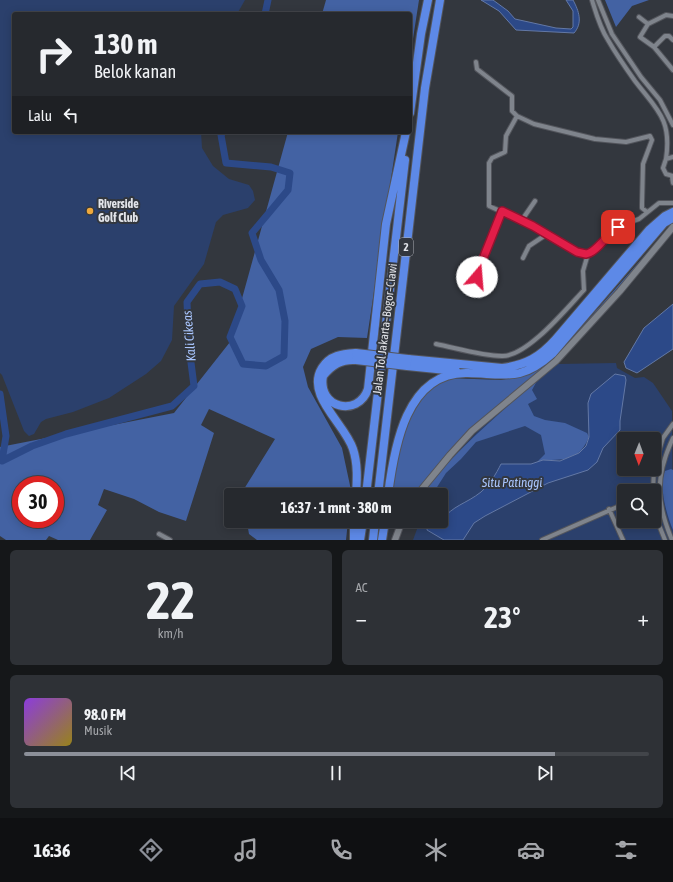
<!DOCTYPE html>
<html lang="id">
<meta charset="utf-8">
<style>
body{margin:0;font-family:"Asap Condensed",sans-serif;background:#2e3136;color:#f1f3f6;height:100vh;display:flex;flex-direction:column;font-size:15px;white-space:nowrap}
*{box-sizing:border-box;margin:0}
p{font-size:13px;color:#a4a6aa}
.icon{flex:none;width:22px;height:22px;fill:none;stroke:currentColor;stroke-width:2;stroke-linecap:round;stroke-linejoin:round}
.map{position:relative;height:540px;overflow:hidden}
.side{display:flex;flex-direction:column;gap:10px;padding:10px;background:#151719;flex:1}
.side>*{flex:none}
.top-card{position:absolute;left:12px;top:12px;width:400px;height:122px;border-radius:4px;box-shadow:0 2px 10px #0003,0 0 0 1px #42454a;background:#26292e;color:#f1f3f6;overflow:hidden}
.needle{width:26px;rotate:181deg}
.controls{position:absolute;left:617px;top:432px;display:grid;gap:8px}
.controls a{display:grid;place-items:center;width:44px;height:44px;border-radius:4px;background:#26292e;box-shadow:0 2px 10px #0003,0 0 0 1px #42454a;font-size:20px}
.speed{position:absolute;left:12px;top:476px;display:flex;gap:8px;font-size:20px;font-weight:700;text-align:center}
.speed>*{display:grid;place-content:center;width:52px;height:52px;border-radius:50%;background:#26292e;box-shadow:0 2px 10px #0003,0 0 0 1px #42454a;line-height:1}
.speed .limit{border:6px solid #d22;background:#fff;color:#111}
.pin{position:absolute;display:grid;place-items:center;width:34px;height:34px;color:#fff;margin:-17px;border-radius:8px;box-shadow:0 2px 6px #0006}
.me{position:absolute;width:44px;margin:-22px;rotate:18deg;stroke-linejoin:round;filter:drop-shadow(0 0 3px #0008)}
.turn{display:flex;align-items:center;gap:14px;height:84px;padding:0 16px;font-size:18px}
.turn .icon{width:52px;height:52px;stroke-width:2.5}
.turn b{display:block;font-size:28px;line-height:34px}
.then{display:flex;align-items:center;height:38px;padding:0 16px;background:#0003;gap:8px;font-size:15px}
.big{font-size:30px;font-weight:700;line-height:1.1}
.side .tile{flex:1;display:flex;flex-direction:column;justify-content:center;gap:6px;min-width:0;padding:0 14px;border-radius:6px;background:#2e3136}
.side .dial{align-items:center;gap:0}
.dial b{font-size:52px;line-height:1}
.song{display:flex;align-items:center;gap:12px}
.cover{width:48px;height:48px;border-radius:6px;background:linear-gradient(135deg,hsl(270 70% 55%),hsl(50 70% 35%))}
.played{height:4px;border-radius:2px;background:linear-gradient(90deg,#8c9099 85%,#42454a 85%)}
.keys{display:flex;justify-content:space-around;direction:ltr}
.heat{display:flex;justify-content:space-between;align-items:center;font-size:22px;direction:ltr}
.side .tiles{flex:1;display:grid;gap:10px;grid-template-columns:1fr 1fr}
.tile:last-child{grid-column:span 2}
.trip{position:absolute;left:224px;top:488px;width:224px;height:40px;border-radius:4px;background:#26292e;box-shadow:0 2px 10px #0003,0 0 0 1px #42454a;font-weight:700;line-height:40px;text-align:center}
.tab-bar{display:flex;height:64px;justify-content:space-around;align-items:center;background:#0f1012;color:#a4a6aa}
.tab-bar .icon{width:28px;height:28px}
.tab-bar .selected{color:#8c9099}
.tab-bar b{font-size:18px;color:#f1f3f6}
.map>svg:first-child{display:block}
.green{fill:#2b406c;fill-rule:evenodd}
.forest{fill:#4362a3;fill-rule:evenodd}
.water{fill:#2c4988;stroke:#6378a5}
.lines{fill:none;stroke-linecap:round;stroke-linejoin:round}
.river{stroke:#2c4988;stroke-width:7}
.street-casing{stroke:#53555c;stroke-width:6}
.secondary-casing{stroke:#53555c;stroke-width:8}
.highway-casing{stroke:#53555c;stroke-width:10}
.street{stroke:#7f848c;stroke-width:4}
.secondary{stroke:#7f848c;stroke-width:6}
.highway{stroke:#5d89e7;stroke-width:8}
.highway-bridge-casing{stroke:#53555c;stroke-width:10;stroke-linecap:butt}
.highway-bridge{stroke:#5d89e7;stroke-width:8}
.route-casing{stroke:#92132f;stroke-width:10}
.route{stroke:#e11d48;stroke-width:7}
.poi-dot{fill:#eea83c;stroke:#33373e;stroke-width:1.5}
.labels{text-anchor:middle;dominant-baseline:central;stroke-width:4;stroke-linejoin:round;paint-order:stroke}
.shield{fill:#33373e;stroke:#aeb0b6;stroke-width:1}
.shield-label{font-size:11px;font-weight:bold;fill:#e2e4e9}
.poi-label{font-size:12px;font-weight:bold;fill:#e2e4e9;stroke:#33373e;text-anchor:start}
.street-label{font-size:12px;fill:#e2e4e9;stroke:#33373e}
.water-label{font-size:13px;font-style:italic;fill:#a8c4fc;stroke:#33373e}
</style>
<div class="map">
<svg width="673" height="540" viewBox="0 0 673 540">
<rect width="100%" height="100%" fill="#33373e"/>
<path class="green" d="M 0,0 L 245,0 L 237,14 L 14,14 L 14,132 L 201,132 L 202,148 L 213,166 L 229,179 L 249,185 L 253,191 L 255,200 L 248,208 L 223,215 L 216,222 L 204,264 L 174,306 L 172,340 L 161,361 L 146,374 L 109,398 L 73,412 L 46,419 L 41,422 L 34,434 L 29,436 L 24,431 L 2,375 L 0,373 Z
M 616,363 L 617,368 L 635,378 L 644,377 L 653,383 L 672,411 L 673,540 L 413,540 L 420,521 L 441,521 L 441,495 L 422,495 L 431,480 L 481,428 L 558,364 ZM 624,439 L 654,439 L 654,469 L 624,469 ZM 624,491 L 654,491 L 654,521 L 624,521 Z"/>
<path class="forest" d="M 326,0 L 419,0 L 410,58 L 410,14 L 322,14 Z
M 605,0 L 649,0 L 632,6 L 616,27 Z
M 288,132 L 398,132 L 367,338 L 338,337 L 311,349 L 303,367 L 308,387 L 342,448 L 351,490 L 351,495 L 255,495 L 244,489 L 275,439 L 209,409 L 201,425 L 214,433 L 186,521 L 159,512 L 134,499 L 104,489 L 98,505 L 107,510 L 90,540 L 58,540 L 49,536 L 46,540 L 6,540 L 0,536 L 0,447 L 174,413 L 230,342 ZM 21,485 L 55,485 L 55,519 L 21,519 Z
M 667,230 L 593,318 L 551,362 L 468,432 L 415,495 L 390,495 L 395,460 L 414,406 L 426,388 L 447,378 L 501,380 L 531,374 L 550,361 L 573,337 Z
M 538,379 L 532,390 L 537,399 L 528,404 L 534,416 L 545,420 L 565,423 L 587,433 L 589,437 C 575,469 559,454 535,464 L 545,454 L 541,435 L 525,426 L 476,442 L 461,459 L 446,473 L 432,495 L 421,495 C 454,451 497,416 538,379 Z
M 671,469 L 673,470 L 673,530 C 667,516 658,485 665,471 Z
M 248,521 L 348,521 L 346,540 L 257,540 L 249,534 L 247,523 Z"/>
<path class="water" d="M 481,0 L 493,0 L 508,11 L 515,19 L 556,28 L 571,29 L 573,27 L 573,11 L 566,0 L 573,0 C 579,11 583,23 574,33 L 516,30 L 499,11 Z
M 673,304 L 673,349 L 637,373 L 626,368 L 624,362 L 644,328 Z
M 615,374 L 625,376 L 626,380 L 620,421 L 620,430 L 603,448 L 597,462 L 588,470 L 548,483 L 485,516 L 474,523 L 463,540 L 444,540 L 427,530 L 428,521 L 441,521 C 453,505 466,504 481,492 C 490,484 496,474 501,464 L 531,464 L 543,460 L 560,461 L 579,453 L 586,446 L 589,437 L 588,403 L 591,394 Z"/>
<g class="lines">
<path class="river" d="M 265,14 L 268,0
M 0,394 L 6,436 L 2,461 L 32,446 L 66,434 L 172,406 L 194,386 L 189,347 L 187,302 L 200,284 L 220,282 L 235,289 L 242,306 L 230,337 L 243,364 L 266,366 L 284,356 L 285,321 L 279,290 L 261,260 L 252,233 L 288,190 L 290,173 L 271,167 L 226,163 L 221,135 L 223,132"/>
<defs>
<path id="street" d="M 592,0 C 596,13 600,28 608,40 C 616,54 625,67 635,81 C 657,110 672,119 666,159
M 598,0 L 612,34 L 641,77 L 660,100 L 673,125
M 639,17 L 648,24 L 640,37 L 654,47 L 673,70
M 648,24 L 666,15 L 673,16
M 654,47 L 665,36 L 669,36 L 673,40
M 476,62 L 477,69 L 512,96 L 512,111 L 517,116 L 506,136 L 505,152 L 492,158 L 489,163 L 489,206 L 533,226 L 577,253 L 586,254 L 597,247 L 611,232 L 622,225 L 639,219 L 659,203 L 673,203
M 517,116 L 534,124 L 595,139 L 626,142 L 650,136 L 652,140 L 643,164 L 642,204 L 642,208 L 647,212
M 673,157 L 666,159 L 663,168 L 666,174 L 673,176
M 672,177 L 673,183
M 522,220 L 535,201
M 523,258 L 529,246 L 547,234
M 480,296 L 484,294 L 485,289 L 477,274 L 502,211
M 436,344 C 456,348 482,356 502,356 C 527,357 567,308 584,290 L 583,271 L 588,254
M 654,468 L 663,438 L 673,424
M 653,491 L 654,469
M 654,507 L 659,525 L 665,540
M 609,509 L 623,540
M 159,534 L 170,540
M 542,540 L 624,504
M 672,540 C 656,502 655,476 673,438"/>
<path id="secondary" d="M 417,495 L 450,455 L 472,431 L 556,361 L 620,291 L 673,227
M 395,540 L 402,521"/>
<path id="highway" d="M 410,113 L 421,34 L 428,0
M 408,359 L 502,368 C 526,365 540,357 556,339 L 649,230 L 665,216 L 673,212
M 356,360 C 341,359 332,365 323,376 C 317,408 358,418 368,389 L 386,224 L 406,132
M 407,366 L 456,371
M 356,495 C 357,480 358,464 353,449 C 345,424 305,395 322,368 C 330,355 342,354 356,353
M 366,495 L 405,160
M 378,495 L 425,88 L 440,0
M 388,495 C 394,448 406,371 468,373 C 506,374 521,382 553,353 L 664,223 L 673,218
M 354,540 L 354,521
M 360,540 L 363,521
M 373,540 L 375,521
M 382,540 L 385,521"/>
</defs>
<use href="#street" class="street-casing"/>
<use href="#secondary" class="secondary-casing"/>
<use href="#highway" class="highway-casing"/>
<use href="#street" class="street"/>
<use href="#secondary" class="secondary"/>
<use href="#highway" class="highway"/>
<defs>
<path id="highway-bridge" d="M 356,353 L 408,359
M 356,360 L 407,366"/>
</defs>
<use href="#highway-bridge" class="highway-bridge-casing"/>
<use href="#highway-bridge" class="highway-bridge"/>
</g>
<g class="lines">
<defs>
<path id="route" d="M 477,277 L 477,274 L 502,211 L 533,226 L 577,252 L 586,254 C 596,253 608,233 618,227"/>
</defs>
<use href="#route" class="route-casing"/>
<use href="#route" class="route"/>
</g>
<circle class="poi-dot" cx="90" cy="211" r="4"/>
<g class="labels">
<rect class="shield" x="399" y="238" width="14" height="18" rx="3"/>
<g class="shield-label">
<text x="406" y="247">2</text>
</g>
<g class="poi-label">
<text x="98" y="204">Riverside<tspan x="98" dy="14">Golf Club</tspan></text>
</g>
<g class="street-label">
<text transform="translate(385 329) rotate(-83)">Jalan Tol Jakarta–Bogor–Ciawi</text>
</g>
<g class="water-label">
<text transform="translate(189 336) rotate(-95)">Kali Cikeas</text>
<text x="512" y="482">Situ Patinggi</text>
</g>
</g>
</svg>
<div class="controls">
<a><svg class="needle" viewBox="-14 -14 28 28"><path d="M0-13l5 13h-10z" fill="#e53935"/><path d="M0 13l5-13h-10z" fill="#a4a6aa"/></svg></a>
<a><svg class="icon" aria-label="search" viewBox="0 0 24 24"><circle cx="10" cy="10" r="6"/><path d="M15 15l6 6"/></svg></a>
</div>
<div class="speed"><div class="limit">30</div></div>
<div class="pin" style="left:618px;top:227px;background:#d93025"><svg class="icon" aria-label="arrive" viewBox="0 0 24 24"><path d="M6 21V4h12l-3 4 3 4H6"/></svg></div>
<svg class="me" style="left:477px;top:277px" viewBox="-20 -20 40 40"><circle r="19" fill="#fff"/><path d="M0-13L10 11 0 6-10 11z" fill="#e11d48"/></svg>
<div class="trip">16:37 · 1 mnt · 380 m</div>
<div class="top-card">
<div class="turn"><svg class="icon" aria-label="right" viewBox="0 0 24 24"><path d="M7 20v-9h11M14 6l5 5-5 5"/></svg><div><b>130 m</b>Belok kanan</div></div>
<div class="then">Lalu<svg class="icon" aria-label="left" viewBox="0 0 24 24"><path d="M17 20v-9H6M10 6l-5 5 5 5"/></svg></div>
</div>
</div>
<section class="side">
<div class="tiles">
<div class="tile dial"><b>22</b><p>km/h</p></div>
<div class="tile"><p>AC</p>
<div class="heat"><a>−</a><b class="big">23°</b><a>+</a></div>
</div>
<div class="tile">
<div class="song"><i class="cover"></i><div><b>98.0 FM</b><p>Musik</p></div></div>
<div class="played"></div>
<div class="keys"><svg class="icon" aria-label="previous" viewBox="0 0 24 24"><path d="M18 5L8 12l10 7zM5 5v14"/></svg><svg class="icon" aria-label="pause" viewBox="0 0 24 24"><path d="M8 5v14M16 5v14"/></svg><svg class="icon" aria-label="next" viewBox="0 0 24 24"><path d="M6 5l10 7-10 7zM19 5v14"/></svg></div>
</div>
</div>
</section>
<nav class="tab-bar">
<b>16:36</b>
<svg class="icon selected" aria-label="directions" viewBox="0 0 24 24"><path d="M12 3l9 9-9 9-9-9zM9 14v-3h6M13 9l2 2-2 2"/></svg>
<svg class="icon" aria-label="music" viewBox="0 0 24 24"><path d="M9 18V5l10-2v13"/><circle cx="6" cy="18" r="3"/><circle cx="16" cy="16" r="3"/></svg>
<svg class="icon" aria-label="phone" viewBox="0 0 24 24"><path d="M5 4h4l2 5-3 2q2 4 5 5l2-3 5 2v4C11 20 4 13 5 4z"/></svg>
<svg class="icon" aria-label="climate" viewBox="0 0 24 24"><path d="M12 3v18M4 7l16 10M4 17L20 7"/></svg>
<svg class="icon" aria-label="car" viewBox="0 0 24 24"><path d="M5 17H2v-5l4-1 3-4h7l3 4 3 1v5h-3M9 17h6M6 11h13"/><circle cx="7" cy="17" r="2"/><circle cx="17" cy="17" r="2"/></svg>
<svg class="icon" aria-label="filters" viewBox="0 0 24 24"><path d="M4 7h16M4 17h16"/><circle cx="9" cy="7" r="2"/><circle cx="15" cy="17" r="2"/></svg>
</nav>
